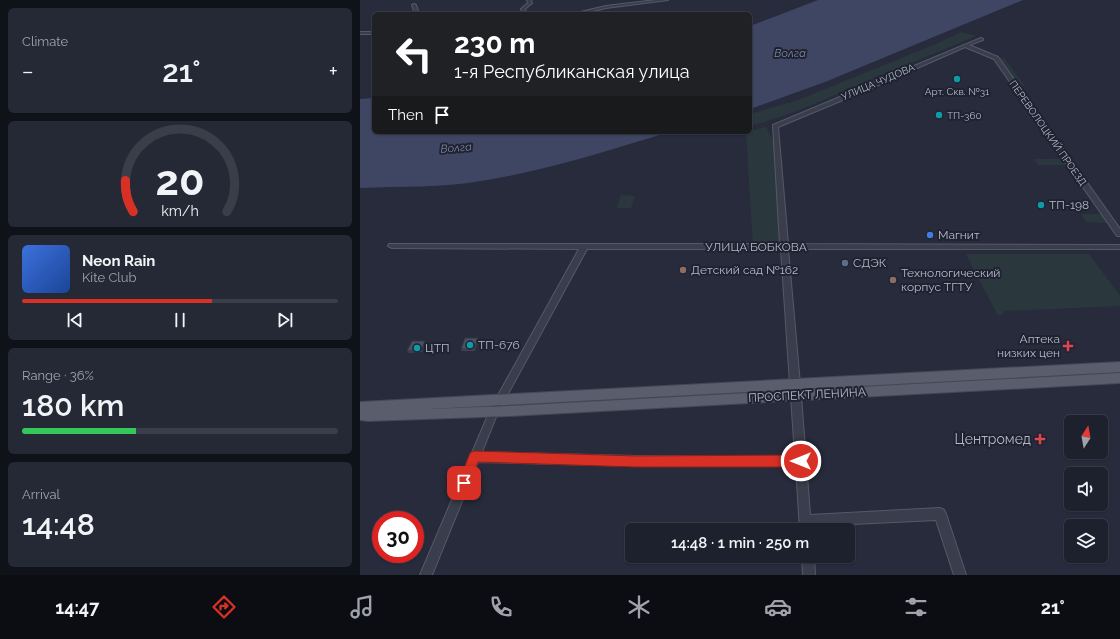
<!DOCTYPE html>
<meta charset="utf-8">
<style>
body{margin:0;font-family:Raleway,sans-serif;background:#252835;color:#f1f3f6;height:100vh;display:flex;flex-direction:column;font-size:15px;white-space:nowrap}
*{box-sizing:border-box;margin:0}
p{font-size:13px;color:#a0a3aa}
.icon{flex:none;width:22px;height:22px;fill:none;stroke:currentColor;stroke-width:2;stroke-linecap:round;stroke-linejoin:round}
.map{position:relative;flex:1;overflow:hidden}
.panel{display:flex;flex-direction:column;gap:8px;padding:8px;background:#101219;width:360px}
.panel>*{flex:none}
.hud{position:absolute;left:12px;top:12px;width:380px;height:122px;border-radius:6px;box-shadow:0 1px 3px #0004,0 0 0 1px #3b3e49;background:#202124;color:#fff;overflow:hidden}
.needle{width:26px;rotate:11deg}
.tools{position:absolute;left:704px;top:415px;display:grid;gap:8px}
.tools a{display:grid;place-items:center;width:44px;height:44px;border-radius:6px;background:#1d202d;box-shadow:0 1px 3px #0004,0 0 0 1px #3b3e49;font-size:20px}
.speed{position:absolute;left:12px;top:511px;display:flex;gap:8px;font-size:20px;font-weight:700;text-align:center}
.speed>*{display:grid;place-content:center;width:52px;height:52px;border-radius:50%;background:#1d202d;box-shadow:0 1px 3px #0004,0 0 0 1px #3b3e49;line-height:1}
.speed .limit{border:6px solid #d22;background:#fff;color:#111}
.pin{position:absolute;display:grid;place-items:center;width:34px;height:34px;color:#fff;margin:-17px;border-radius:8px;box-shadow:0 2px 6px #0006}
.me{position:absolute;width:44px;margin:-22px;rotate:270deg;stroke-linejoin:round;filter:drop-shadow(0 0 3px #0008)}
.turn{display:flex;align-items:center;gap:14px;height:84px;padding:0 16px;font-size:18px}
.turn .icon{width:52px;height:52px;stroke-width:2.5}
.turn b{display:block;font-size:28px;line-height:34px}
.then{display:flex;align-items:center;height:38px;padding:0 16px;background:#0003;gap:8px;font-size:15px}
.big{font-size:30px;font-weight:600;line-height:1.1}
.panel .widget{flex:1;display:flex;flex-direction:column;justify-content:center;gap:6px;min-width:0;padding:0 14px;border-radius:6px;background:#252835}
.panel .dial{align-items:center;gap:0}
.dial svg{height:104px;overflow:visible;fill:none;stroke:#3b3e49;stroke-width:7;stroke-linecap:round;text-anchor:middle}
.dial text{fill:#f1f3f6;stroke:none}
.song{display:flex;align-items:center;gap:12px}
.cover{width:48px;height:48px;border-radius:6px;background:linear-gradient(135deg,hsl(220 70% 55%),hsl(220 70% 35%))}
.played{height:4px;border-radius:2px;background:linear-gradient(90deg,#d93025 60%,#3b3e49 60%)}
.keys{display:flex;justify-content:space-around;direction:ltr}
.heat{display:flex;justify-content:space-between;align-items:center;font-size:22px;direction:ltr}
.charge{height:6px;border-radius:3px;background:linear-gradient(90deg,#34c759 36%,#3b3e49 0)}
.trip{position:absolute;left:265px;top:523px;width:230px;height:40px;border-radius:6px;background:#1d202d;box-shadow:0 1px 3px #0004,0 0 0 1px #3b3e49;font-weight:600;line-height:40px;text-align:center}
.dock{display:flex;height:64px;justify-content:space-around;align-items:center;background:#0c0d12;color:#a0a3aa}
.dock .icon{width:28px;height:28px}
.dock .on{color:#d93025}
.dock b{font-size:18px;color:#f1f3f6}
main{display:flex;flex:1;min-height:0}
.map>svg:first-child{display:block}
.green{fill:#2a383e}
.water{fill:#3e4663}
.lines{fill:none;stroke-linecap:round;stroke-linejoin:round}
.minor-casing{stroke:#555967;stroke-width:2}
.major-casing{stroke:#434755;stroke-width:2}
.minor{fill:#3a3e4c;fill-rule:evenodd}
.major{fill:#595d6c;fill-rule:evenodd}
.wall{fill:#404454}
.shaded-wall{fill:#343745}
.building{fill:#4b4f62;stroke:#343745}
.route{fill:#d93025;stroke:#8d1f18}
.culture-dot{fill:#0f9aa8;stroke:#1f2331;stroke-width:1.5}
.shop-dot{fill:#3f7fe0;stroke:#1f2331;stroke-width:1.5}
.service-dot{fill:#5c6f8a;stroke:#1f2331;stroke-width:1.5}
.education-dot{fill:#8d6e63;stroke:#1f2331;stroke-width:1.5}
.health-dot{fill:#e0444e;stroke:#1f2331;stroke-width:1.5}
.labels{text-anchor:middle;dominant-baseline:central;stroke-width:4;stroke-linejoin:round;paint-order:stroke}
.far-street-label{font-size:10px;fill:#b6b9c7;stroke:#1f2331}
.far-poi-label{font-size:10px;fill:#b6b9c7;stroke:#1f2331}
.far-water-label{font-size:11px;font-style:italic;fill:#818aab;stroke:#1f2331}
.poi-label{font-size:12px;fill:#b6b9c7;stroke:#1f2331;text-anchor:start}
.street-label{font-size:12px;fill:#b6b9c7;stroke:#1f2331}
.near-poi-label{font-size:14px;fill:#b6b9c7;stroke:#1f2331;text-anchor:end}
</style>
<main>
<section class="panel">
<div class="widget"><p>Climate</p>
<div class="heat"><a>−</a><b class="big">21°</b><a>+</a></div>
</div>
<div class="widget dial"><svg viewBox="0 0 100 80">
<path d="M14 69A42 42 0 1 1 86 69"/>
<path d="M14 69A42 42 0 0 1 8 45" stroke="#d93025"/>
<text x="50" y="56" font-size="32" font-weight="700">20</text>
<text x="50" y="72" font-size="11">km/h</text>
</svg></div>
<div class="widget">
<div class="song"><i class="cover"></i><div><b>Neon Rain</b><p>Kite Club</p></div></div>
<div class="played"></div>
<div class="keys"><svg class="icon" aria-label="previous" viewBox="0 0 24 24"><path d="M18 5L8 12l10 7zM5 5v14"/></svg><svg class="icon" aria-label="pause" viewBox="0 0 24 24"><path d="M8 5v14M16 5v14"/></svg><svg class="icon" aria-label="next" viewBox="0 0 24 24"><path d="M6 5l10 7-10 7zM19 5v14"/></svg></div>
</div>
<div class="widget"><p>Range · 36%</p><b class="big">180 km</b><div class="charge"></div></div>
<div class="widget"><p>Arrival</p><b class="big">14:48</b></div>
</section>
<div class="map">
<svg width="760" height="575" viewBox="0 0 760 575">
<rect width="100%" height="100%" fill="#272b3c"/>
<path class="green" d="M 601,32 L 616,36 L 437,111 L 401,123 L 390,125 L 390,114 L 438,100 L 576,44 Z
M 638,58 L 644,58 L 665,86 L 657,86 Z
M 406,127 L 416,146 L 424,247 L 393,247 L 386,132 Z
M 674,159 L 703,159 L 707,165 L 678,165 Z
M 261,195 L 275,196 L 271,208 L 257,208 Z
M 721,214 L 741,214 L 747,223 L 726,222 Z
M 606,254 L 729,254 L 760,296 L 760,306 L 643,311 L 644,313 L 638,316 Z"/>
<path class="water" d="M 458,0 L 663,0 L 465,82 L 390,109 L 390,26 Z
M 14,98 L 14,132 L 309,132 C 247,151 185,171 121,181 C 82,188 40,186 0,188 L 0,99 Z"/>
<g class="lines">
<defs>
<path id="minor" d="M 167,0 L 171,0 L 172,3 L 165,9 L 167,14 L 163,14 L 161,9 L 168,3 Z
M 296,0 L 308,0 L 246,8 L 220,14 L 212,14 L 246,6 Z
M 54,4 L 56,5 L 59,14 L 55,14 L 52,5 Z
M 0,32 L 14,32 L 14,34 L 0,34 Z
M 621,38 L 623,39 L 623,40 L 609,45 L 638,57 L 760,229 L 760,236 L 757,236 L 634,59 L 605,47 L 514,87 L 418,127 L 428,244 L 760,245 L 760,249 L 428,249 L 440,384 L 438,387 L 435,388 L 432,387 L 430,384 L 421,249 L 227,249 L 138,412 L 122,452 L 276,456 L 435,456 L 431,396 L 433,393 L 436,392 L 439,393 L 441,396 L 450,515 L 580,508 L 584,510 L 586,514 L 606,575 L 594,575 L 576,520 L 451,526 L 452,530 L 440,530 L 436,466 L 276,466 L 118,462 L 72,575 L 60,575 L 131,408 L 219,249 L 32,248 L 28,246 L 29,244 L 420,244 L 413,125 Z
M 442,556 L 454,556 L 455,575 L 443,575 Z"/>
<path id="major" d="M 760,362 L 760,372 L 69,409 L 150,406 L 760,373 L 760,383 L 150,416 L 8,421 L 0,420 L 0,402 Z"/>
</defs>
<use href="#minor" class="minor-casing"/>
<use href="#major" class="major-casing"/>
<use href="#minor" class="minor"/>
<use href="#major" class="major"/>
</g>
<path class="wall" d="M 119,340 L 115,351 L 102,351 L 101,349 Z
M 66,342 L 62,352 L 49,353 L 47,351 Z"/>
<path class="shaded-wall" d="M 118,338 L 119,340 L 115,351 L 114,349 Z
M 65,341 L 66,342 L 62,352 L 61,350 Z"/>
<path class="building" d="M 105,338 L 118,338 L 114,349 L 101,349 Z
M 52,341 L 65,341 L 61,350 L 47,351 Z"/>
<path class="route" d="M 114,451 L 276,456 L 441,455 L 445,457 L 447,461 L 445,465 L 441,467 L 276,467 L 118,462 L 108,487 L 104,489 L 100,487 L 98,483 L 110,453 Z"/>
<g class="culture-dot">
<circle cx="597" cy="79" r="4"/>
<circle cx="579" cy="115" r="4"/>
<circle cx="681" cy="205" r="4"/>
<circle cx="110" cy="345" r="4"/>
<circle cx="57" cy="348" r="4"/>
</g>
<circle class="shop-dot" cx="570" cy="235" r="4"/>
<circle class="service-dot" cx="485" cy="263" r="4"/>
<g class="education-dot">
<circle cx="323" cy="270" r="4"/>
<circle cx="533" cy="280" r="4"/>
</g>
<g class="health-dot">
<path d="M706 340h4v4h4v4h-4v4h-4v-4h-4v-4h4z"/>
<path d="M678 433h4v4h4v4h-4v4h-4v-4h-4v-4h4z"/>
</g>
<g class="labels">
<g class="far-street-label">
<text transform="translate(518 82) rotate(-23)">УЛИЦА ЧУДОВА</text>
<text transform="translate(688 133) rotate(55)">ПЕРЕВОЛОЦКИЙ ПРОЕЗД</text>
</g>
<g class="far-poi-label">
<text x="597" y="91">Арт. Скв. №31</text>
<text x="587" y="115" text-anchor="start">ТП-360</text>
</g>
<g class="far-water-label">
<text x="430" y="53">Волга</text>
<text transform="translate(96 148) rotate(-5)">Волга</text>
</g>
<g class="poi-label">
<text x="689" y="205">ТП-198</text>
<text x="578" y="235">Магнит</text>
<text x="493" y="263">СДЭК</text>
<text x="331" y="270">Детский сад №162</text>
<text x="541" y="273">Технологический<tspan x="541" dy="14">корпус ТГТУ</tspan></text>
<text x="700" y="339" text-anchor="end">Аптека<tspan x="700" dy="14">низких цен</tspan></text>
<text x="118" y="345">ТП-676</text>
<text x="65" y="348">ЦТП</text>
</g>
<g class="street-label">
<text x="396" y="247">УЛИЦА БОБКОВА</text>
<text transform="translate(447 395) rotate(-3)">ПРОСПЕКТ ЛЕНИНА</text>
</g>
<g class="near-poi-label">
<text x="671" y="439">Центромед</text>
</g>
</g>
</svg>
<div class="tools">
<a><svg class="needle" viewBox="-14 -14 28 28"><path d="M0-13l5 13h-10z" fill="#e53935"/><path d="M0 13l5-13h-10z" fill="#a0a3aa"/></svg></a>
<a><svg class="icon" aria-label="sound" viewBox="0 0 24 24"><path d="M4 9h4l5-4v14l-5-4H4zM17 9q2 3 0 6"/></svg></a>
<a><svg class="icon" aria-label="layers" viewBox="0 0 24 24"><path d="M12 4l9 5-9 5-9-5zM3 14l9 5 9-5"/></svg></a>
</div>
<div class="speed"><div class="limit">30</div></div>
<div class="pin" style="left:104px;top:483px;background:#d93025"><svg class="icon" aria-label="arrive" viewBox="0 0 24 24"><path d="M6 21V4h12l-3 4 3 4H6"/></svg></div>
<svg class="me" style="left:441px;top:461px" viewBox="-20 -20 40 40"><circle r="17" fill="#d93025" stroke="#fff" stroke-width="3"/><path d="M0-11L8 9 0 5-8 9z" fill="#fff"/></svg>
<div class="trip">14:48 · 1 min · 250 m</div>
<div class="hud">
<div class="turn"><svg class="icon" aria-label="left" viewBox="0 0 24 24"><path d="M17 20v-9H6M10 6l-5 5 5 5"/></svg><div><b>230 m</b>1-я Республиканская улица</div></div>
<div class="then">Then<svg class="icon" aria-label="arrive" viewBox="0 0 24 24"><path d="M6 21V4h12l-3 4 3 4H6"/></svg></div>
</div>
</div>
</main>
<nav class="dock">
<b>14:47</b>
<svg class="icon on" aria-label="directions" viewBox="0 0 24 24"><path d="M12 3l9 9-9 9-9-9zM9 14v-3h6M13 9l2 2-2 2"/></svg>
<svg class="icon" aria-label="music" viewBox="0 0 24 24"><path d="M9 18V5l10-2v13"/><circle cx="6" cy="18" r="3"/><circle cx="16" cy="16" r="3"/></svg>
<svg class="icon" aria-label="phone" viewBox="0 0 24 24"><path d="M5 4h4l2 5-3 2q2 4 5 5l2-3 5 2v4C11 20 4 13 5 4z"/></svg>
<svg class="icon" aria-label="climate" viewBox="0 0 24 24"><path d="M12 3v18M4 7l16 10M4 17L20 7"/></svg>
<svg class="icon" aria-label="car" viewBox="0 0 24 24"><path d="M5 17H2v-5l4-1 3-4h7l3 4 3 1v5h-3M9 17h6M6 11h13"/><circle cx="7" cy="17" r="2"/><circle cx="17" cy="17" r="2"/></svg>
<svg class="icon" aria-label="filters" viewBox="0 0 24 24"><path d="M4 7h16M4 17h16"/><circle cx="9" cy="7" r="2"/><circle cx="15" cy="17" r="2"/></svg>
<b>21°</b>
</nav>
